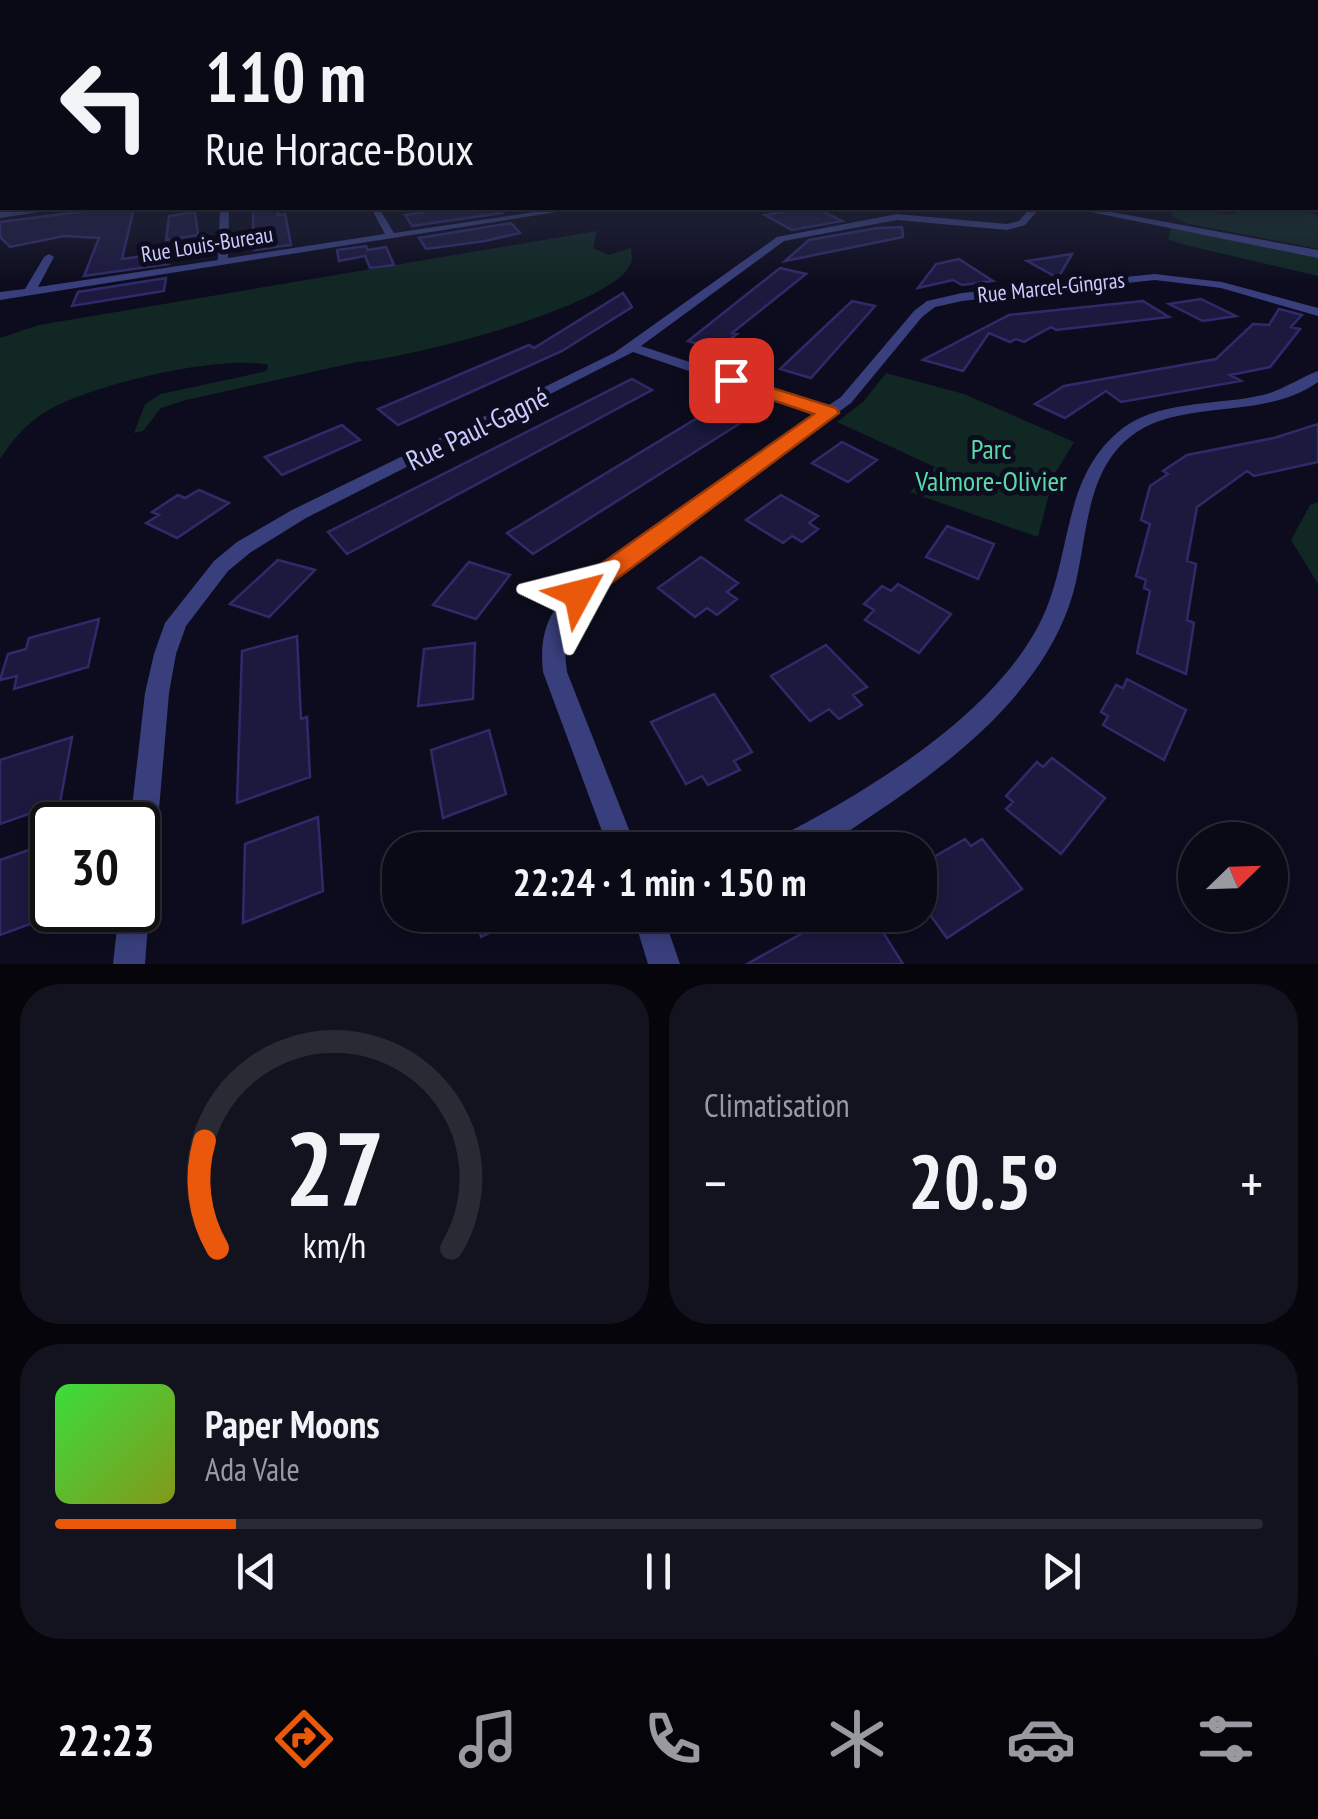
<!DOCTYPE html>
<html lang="fr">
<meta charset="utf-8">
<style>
body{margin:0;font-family:"PT Sans Narrow",sans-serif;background:#13121f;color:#f1f3f6;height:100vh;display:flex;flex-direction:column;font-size:38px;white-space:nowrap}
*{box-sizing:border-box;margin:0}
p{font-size:32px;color:#999aa1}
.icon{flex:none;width:55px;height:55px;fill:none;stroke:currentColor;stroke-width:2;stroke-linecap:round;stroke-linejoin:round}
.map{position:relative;height:964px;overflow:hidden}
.sheet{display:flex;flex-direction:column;gap:20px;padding:20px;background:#06050c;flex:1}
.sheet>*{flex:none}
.guide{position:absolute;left:0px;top:0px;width:1320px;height:210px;box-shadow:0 5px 15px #0003,0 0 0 2px #2a2a35;background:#0a0916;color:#f1f3f6;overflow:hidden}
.needle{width:65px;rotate:67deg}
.fabs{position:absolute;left:1178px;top:822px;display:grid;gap:20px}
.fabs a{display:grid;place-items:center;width:110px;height:110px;border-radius:50%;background:#0a0916;box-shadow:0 5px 15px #0003,0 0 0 2px #2a2a35;font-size:50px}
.speed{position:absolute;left:30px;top:802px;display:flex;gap:20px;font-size:50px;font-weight:700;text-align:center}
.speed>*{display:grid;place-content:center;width:130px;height:130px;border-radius:50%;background:#0a0916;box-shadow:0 5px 15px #0003,0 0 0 2px #2a2a35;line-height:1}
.speed .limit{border:5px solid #111;border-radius:15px;background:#fff;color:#111}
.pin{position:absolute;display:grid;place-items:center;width:85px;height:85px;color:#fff;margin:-42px;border-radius:20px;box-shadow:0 5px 15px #0006}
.me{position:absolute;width:110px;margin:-55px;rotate:52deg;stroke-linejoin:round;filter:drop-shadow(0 0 8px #0008)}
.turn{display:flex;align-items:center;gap:35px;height:210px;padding:0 40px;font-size:45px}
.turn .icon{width:130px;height:130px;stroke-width:2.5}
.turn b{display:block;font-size:70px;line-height:85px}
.big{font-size:75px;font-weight:700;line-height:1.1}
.sheet .card{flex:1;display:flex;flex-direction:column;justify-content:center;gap:15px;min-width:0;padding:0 35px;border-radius:40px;background:#13121f}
.sheet .dial{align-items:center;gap:0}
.dial svg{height:260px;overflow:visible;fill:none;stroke:#2a2a35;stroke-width:7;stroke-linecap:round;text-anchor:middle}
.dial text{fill:#f1f3f6;stroke:none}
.song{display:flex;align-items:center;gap:30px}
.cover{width:120px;height:120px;border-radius:15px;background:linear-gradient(135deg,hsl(120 70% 55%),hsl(70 70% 35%))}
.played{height:10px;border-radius:5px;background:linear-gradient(90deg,#ea580c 15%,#2a2a35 15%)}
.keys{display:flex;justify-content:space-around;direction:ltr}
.heat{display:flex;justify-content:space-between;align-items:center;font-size:55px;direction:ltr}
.sheet .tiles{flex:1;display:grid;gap:20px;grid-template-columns:1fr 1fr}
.card:last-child{grid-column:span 2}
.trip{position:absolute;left:382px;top:832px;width:555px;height:100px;border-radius:40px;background:#0a0916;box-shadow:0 5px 15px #0003,0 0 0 2px #2a2a35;font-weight:700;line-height:100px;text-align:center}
.tab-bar{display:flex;height:160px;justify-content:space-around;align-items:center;background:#040409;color:#999aa1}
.tab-bar .icon{width:70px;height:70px}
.tab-bar .current{color:#ea580c}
.tab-bar b{font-size:45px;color:#f1f3f6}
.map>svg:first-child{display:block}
.green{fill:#102723}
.building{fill:#1b193e;stroke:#2f2b6a;stroke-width:2.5}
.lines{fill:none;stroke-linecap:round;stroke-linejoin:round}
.minor{fill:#383f7c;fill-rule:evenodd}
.tertiary{fill:#383f7c;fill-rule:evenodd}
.route{fill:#ea580c;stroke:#983908;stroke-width:2.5}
.labels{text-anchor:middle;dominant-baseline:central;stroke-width:10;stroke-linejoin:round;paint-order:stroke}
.far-street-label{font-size:22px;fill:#cacbfe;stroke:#0d0c1e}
.street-label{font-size:28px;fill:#cacbfe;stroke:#0d0c1e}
.park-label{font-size:28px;fill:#59dba9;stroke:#0d0c1e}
</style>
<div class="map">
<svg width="1318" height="964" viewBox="0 0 1318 964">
<rect width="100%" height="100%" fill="#0d0c1e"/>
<path class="green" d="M 1170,208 L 1232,214 L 1247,208 L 1312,213 L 1318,218 L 1318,249 L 1185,223 L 1174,217 Z
M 1171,228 L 1318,257 L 1318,276 L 1181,244 L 1168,239 Z
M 597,231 L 593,248 L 609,255 L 631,248 C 631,253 633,258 631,263 C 617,306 402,360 357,362 L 186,400 L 161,408 L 143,431 L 134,433 L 145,404 L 161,394 L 267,371 L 268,365 C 220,354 84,386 42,414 C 23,427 12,441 0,459 L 0,338 L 39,325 Z
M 886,373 L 964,394 L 1074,442 L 1054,475 L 1038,537 L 910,492 L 935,467 L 837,422 L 863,402 Z
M 1318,502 L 1318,584 L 1291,540 L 1310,505 Z"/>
<path class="building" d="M 110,208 L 134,208 L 122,259 L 171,252 L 169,264 L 84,276 L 99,238 L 64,236 L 10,247 L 0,237 L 0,222 Z
M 253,208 L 278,208 L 278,215 L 285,214 L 291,245 L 253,250 Z
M 421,208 L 497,208 L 502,213 L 412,226 L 405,215 L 424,212 Z
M 803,208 L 816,208 L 842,221 L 792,230 L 765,215 Z
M 195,212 L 198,235 L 166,240 L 169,216 Z
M 511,223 L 520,233 L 485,241 L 426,249 L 419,238 Z
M 902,227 L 903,237 L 785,261 L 809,240 L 877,228 Z
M 366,246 L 368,250 L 386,247 L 394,265 L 370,268 L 365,256 L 339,261 L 337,250 Z
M 1072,254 L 1058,278 L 1027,261 Z
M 959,259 L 993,281 L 962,285 L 953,280 L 918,288 L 936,264 Z
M 780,268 L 806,274 L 732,333 L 737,334 L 716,350 L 688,341 Z
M 166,278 L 164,291 L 72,306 L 78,292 Z
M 623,293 L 632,307 L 562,351 L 398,425 L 378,409 L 529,345 L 534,348 Z
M 1201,299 L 1236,316 L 1203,321 L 1169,304 Z
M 852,301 L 875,306 L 811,378 L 780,369 Z
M 1143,301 L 1169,317 L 1056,330 L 1051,327 L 1024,342 L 1016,339 L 1010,342 L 989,333 L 963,371 L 923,360 L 1009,315 Z
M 1279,309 L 1302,315 L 1291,327 L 1300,329 L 1270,367 L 1230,375 L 1241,381 L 1121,402 L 1106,391 L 1065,418 L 1035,404 L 1064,386 L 1216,359 L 1253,324 L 1269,325 Z
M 632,379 L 652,390 L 347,554 L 328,532 Z
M 719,405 L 747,419 L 533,554 L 507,533 Z
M 1318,424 L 1318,462 L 1254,476 L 1247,471 L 1197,507 L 1187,561 L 1196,564 L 1187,620 L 1194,623 L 1186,674 L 1137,653 L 1150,591 L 1144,588 L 1146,580 L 1136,576 L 1150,524 L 1141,520 L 1150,486 L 1168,474 L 1163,471 L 1187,455 L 1274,438 Z
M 342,425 L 360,440 L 282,475 L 265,457 Z
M 842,442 L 877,460 L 848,482 L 812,463 Z
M 199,490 L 229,503 L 177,538 L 146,523 L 159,515 L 152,512 L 178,495 L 185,498 Z
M 781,495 L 818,516 L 809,523 L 818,529 L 802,542 L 792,536 L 783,543 L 746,520 Z
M 947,526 L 994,544 L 978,579 L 926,557 Z
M 701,557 L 738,583 L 727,592 L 737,599 L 717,615 L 707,608 L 695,617 L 658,588 Z
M 278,560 L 315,570 L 269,617 L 230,604 Z
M 469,562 L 510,575 L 476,619 L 433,605 Z
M 898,584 L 951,614 L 919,653 L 865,620 L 874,610 L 864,604 L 882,586 L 891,591 Z
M 99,619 L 88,667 L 14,689 L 17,676 L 0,680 L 8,654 L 26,649 L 29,638 Z
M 297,636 L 301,719 L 307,717 L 310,777 L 237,803 L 242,651 Z
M 475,643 L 473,699 L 418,706 L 424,649 Z
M 826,645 L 867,687 L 853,695 L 862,705 L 839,719 L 829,709 L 810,721 L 771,676 Z
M 1127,679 L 1186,710 L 1164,760 L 1103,725 L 1108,716 L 1101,712 L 1116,685 L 1123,688 Z
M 714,694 L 752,752 L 734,761 L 740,770 L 708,785 L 702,776 L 686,784 L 651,722 Z
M 489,730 L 506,794 L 443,818 L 431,750 Z
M 72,737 L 60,803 L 0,824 L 0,760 Z
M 1052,758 L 1105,798 L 1061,854 L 1006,809 L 1013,802 L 1006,796 L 1037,762 L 1043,767 Z
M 318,817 L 323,891 L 243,923 L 245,844 Z
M 965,839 L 971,846 L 982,839 L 1022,889 L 947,938 L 920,901 L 920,865 Z
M 52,842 L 38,921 L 0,935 L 0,860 Z
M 476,915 L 528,915 L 481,937 Z
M 835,915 L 872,915 L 903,964 L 747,964 Z"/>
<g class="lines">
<path class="minor" d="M 0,176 L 2,177 L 2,181 L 0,182 Z
M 40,208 L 65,208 L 0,218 L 0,212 Z
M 220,208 L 229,208 L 228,258 L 385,234 L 371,208 L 379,208 L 394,233 L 562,208 L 582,208 L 0,300 L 0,292 L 25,289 L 44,257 L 49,254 L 54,257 L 38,287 L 218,260 Z
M 1030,208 L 1040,208 L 1025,225 L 1007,230 L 897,220 L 784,241 L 641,346 L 826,407 L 841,397 L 914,311 L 927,301 L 962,293 L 1155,274 L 1222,282 L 1318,308 L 1318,316 L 1221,288 L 1155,280 L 962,301 L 935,307 L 922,317 L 851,403 L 603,584 C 571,612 561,628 567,672 L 637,850 L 609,850 L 543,672 C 538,625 554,603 589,574 L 816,414 L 633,352 L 306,518 L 251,552 L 228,571 L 186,626 L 176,654 L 169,693 L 153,879 L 148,889 L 138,893 L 138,825 L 130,825 L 145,693 L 154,654 L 165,623 L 214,561 L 237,542 L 292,510 L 614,353 L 777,237 L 897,214 L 1007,224 L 1019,221 Z
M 1318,371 L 1318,382 C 1262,422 1180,397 1130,437 C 1080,477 1089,551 1069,606 C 1037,696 951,763 874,814 C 856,826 835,842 814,849 C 801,853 783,850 769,850 L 773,840 C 867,792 1006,710 1047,607 C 1071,547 1065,478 1117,433 C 1155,399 1216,406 1263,395 C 1283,390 1299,378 1318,371 Z
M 138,896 L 145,899 L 149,910 L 145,964 L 113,964 L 119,910 L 138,910 Z
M 633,915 L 663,915 L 680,964 L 648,964 Z"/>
<path class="tertiary" d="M 1071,208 L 1090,208 L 1318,250 L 1318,258 Z"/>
</g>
<linearGradient id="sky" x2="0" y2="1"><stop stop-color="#070710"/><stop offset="0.52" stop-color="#2f344c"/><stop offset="1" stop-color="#2f344c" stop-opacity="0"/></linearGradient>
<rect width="1318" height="284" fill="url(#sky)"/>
<path class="route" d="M 731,375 L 836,408 L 839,413 L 587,601 L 568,601 L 564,594 L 568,587 L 814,414 L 725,384 L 722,380 Z"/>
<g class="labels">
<g class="far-street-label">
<text transform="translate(207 244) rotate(-9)">Rue Louis-Bureau</text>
<text transform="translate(1051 287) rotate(-6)">Rue Marcel-Gingras</text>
</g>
<g class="street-label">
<text transform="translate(477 428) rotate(-26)">Rue Paul-Gagné</text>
</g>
<g class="park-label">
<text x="991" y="448">Parc<tspan x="991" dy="32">Valmore-Olivier</tspan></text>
</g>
</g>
</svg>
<div class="fabs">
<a><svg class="needle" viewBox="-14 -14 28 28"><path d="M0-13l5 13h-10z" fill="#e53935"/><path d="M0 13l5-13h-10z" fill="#999aa1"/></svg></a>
</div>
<div class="speed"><div class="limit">30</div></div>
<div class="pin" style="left:731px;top:380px;background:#d93025"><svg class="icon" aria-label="arrive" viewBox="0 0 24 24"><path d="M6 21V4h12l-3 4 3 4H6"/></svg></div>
<svg class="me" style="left:578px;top:594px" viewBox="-20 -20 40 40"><path d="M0-17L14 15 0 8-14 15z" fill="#ea580c" stroke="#fff" stroke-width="4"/></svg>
<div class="trip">22:24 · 1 min · 150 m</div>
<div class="guide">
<div class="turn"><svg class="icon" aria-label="left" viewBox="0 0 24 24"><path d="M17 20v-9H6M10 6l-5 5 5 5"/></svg><div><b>110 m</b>Rue Horace-Boux</div></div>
</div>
</div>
<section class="sheet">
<div class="tiles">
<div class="card dial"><svg viewBox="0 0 100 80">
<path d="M14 69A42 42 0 1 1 86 69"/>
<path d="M14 69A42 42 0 0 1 10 36" stroke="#ea580c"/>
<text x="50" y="56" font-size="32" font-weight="700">27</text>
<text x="50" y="72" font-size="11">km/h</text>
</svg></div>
<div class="card"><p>Climatisation</p>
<div class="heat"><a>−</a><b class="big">20.5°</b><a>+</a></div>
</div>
<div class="card">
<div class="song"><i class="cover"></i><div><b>Paper Moons</b><p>Ada Vale</p></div></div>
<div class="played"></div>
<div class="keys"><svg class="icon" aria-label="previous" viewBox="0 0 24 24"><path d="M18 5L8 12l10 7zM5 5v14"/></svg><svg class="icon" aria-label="pause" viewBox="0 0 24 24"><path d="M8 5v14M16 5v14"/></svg><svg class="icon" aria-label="next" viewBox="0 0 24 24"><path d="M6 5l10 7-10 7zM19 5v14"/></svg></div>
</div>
</div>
</section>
<nav class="tab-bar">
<b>22:23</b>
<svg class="icon current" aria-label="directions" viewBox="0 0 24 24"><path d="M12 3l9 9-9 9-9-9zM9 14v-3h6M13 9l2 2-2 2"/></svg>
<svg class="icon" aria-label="music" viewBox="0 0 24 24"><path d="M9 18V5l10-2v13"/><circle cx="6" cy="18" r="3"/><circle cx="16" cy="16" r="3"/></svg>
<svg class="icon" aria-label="phone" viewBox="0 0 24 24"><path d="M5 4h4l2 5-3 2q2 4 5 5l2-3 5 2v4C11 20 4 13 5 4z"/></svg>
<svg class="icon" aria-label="climate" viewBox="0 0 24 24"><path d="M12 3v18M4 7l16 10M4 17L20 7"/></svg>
<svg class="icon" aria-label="car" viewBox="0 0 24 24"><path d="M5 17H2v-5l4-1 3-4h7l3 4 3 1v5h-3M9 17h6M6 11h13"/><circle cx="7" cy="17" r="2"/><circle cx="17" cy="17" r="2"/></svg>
<svg class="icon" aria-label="filters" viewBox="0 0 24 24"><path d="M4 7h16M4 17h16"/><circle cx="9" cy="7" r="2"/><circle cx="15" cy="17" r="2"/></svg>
</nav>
